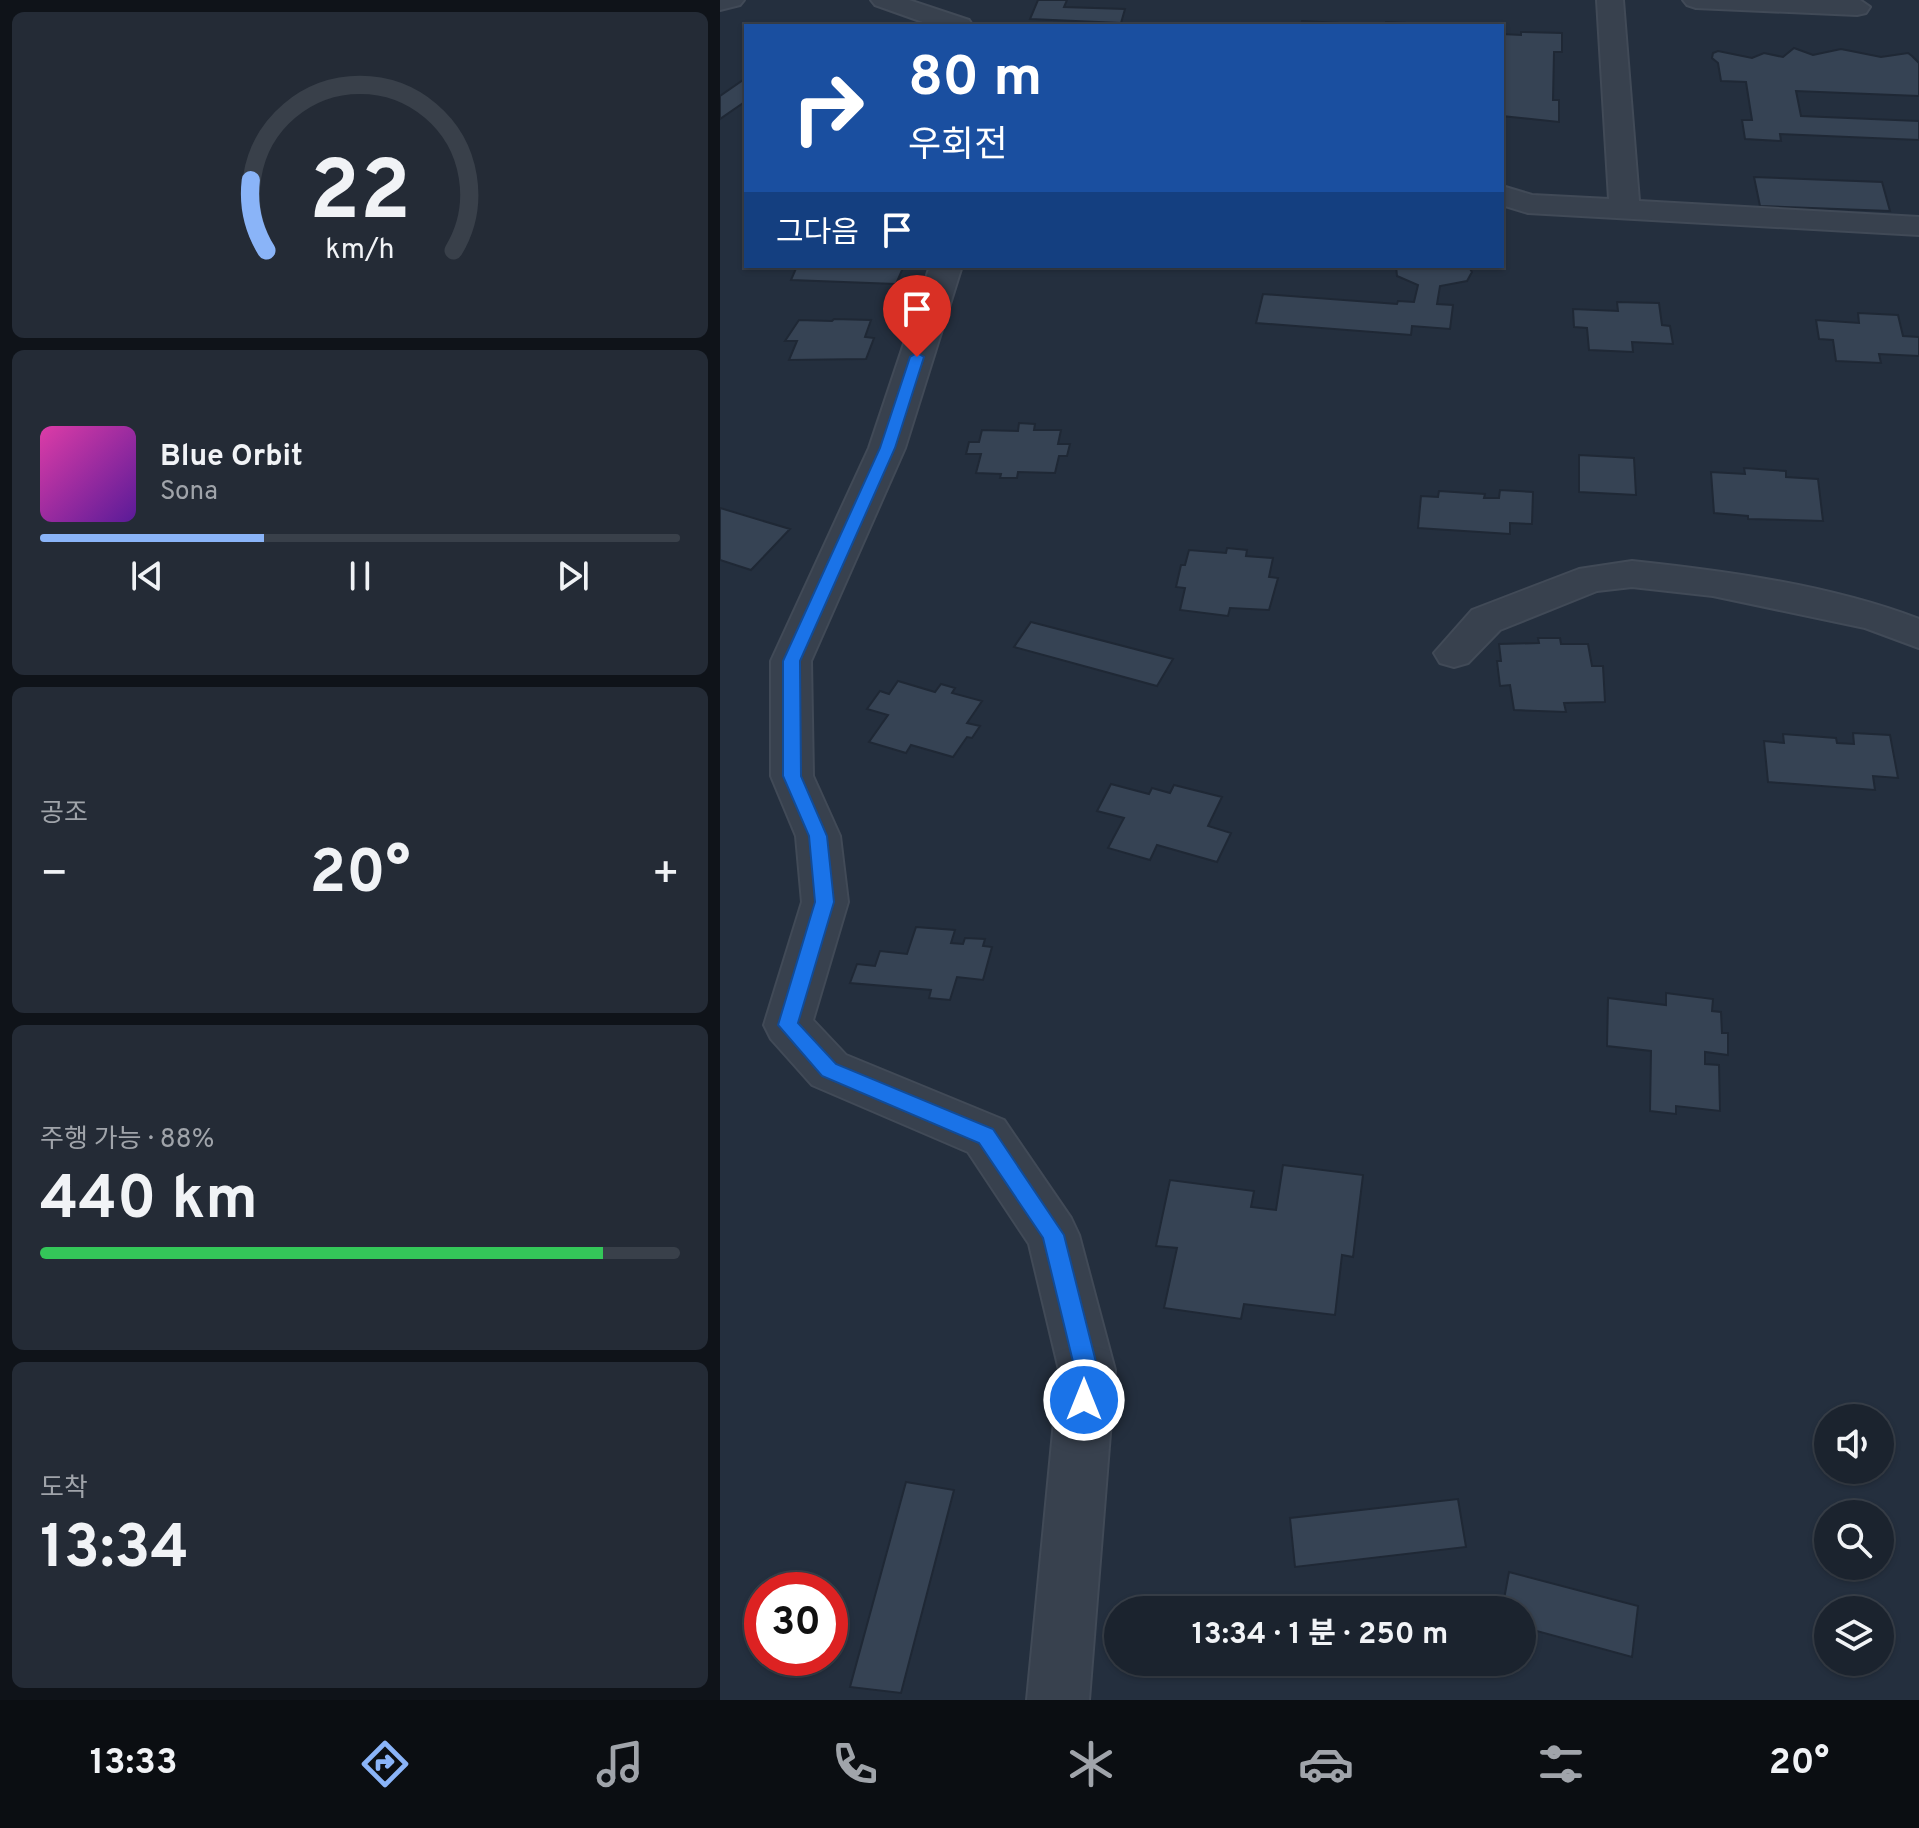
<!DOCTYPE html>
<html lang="ko">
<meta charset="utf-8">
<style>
body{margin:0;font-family:Overpass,"Noto Sans KR",sans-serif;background:#242b36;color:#f1f3f6;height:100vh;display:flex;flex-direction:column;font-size:30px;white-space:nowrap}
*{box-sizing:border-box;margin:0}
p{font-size:26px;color:#a0a4aa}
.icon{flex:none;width:44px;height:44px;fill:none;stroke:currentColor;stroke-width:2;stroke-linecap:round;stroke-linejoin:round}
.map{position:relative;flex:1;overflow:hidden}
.drawer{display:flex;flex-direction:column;gap:12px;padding:12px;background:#0f1319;width:720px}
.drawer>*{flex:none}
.banner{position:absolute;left:24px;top:24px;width:760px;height:244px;border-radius:0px;box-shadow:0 2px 6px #0004,0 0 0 2px #39404a;background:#1a4fa0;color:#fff;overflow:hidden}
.tools{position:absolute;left:1094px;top:1404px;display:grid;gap:16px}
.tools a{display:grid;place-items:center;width:80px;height:80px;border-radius:50%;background:#1b232e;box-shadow:0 2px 6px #0004,0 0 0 2px #39404a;font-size:40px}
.speed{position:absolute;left:24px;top:1572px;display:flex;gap:16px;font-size:40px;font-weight:700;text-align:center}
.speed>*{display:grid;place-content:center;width:104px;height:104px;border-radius:50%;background:#1b232e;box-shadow:0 2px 6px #0004,0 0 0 2px #39404a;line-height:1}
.speed .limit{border:12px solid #d22;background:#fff;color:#111}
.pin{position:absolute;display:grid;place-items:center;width:68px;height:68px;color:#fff;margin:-82px -34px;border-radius:50% 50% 50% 0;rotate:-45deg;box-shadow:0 0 8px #0007}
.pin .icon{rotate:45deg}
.me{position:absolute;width:88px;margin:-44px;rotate:0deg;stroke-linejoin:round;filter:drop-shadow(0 0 6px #0008)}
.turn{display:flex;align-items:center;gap:28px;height:168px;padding:0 32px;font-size:36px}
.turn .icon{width:104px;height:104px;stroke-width:2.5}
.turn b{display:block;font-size:56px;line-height:68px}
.then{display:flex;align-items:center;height:76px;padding:0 32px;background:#0003;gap:16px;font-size:30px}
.big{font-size:60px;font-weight:700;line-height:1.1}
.drawer .widget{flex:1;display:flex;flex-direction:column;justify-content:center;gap:12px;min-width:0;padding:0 28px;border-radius:12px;background:#242b36}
.drawer .dial{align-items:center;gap:0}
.dial svg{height:208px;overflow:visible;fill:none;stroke:#39404a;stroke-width:7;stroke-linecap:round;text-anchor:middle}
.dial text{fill:#f1f3f6;stroke:none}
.song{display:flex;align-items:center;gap:24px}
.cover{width:96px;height:96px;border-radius:12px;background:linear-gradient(135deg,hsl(320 70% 55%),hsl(270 70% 35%))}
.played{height:8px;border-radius:4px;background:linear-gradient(90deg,#8ab4f8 35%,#39404a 35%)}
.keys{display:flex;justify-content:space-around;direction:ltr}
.heat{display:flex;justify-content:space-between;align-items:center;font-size:44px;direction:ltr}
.charge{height:12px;border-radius:6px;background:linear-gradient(90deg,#34c759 88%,#39404a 0)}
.trip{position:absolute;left:384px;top:1596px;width:432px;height:80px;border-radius:40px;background:#1b232e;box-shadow:0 2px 6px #0004,0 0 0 2px #39404a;font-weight:700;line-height:80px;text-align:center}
.tab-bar{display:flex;height:128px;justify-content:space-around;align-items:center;background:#0b0e12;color:#a0a4aa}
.tab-bar .icon{width:56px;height:56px}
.tab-bar .on{color:#8ab4f8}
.tab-bar b{font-size:36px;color:#f1f3f6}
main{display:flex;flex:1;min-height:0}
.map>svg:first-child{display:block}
.building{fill:#364354;stroke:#1f2835;stroke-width:2}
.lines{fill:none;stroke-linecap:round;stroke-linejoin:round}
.minor-casing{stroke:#414a57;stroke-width:4}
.minor{fill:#38414e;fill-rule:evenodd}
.route{fill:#1a73e8;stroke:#114b97;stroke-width:2}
</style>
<main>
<section class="drawer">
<div class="widget dial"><svg viewBox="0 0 100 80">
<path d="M14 69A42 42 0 1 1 86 69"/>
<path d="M14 69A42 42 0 0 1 8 42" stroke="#8ab4f8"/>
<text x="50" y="56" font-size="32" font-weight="700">22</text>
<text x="50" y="72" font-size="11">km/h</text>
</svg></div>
<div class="widget">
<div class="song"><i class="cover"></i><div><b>Blue Orbit</b><p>Sona</p></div></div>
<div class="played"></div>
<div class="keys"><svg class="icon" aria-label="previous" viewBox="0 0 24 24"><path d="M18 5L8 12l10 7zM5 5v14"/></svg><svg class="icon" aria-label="pause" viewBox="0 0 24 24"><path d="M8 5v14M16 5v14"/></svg><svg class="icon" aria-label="next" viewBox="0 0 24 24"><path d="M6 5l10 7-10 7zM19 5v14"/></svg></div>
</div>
<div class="widget"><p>공조</p>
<div class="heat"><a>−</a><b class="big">20°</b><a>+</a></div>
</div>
<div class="widget"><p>주행 가능 · 88%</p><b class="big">440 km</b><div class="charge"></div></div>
<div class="widget"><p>도착</p><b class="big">13:34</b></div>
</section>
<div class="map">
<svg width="1199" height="1700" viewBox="0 0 1199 1700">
<rect width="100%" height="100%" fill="#242f3e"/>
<path class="building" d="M 318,0 L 347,0 L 344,7 L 405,9 L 401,23 L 310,19 Z
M 582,21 L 619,23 L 634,26 L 581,26 Z
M 666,22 L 747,26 L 665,26 Z
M 801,32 L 842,33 L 842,52 L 834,52 L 833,100 L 839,100 L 839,122 L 782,116 L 785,68 L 782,68 L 782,34 L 801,35 Z
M 1074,48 L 1093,55 L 1121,49 L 1161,57 L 1188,53 L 1192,56 L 1199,63 L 1199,96 L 1076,91 L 1081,116 L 1199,121 L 1199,140 L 1060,134 L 1061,141 L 1025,139 L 1022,120 L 1032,120 L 1026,82 L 1001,81 L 998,63 L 992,58 L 993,53 L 998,51 L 1032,58 L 1044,53 L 1063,57 Z
M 26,78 L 26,101 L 0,119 L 0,96 Z
M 1034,177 L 1162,182 L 1170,211 L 1040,206 Z
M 77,266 L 145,266 L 183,268 L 176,284 L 71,280 Z
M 748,266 L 752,272 L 747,281 L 720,286 L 717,304 L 733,305 L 730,329 L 692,326 L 691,335 L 536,323 L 543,294 L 677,304 L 678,301 L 694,302 L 698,285 L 677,276 L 676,266 Z
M 897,302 L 939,303 L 942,325 L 950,326 L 953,344 L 912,342 L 913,352 L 869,350 L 867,328 L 854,327 L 853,309 L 898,311 Z
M 1138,313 L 1178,315 L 1183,336 L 1199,337 L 1199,356 L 1159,354 L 1161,363 L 1116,361 L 1113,340 L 1099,339 L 1096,320 L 1139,323 Z
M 114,319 L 151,320 L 145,337 L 154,338 L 146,359 L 69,360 L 77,341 L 65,341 L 79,320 L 112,321 Z
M 299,423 L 315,424 L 314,430 L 341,430 L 338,444 L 350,444 L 347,456 L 339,456 L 335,473 L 298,472 L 297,478 L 280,478 L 281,474 L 256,473 L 261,454 L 246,454 L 249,442 L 259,442 L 262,430 L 298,431 Z
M 859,455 L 914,458 L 916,495 L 859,492 Z
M 1024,468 L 1066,471 L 1066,477 L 1098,479 L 1103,521 L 1028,519 L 1028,516 L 994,513 L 991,472 L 1025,474 Z
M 780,490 L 813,492 L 812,524 L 790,523 L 790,534 L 698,528 L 701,496 L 718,497 L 719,491 L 765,494 L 764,498 L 779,498 Z
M 0,508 L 70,529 L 31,570 L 0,560 Z
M 507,548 L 527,550 L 526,556 L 553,558 L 549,577 L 558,578 L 549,610 L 510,608 L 508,616 L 460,610 L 465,588 L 456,587 L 461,565 L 465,565 L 469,550 L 506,553 Z
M 311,622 L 453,659 L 437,686 L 294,647 Z
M 818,638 L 840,638 L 841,644 L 868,644 L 872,666 L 883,666 L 885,702 L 844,703 L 846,712 L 794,710 L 790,685 L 780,686 L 777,661 L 781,661 L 779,644 L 819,643 Z
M 178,681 L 215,692 L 221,684 L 235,688 L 232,693 L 262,701 L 247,723 L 260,726 L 252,738 L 247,737 L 233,757 L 191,745 L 186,753 L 149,742 L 168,715 L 147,709 L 160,691 L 169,694 Z
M 1133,733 L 1170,735 L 1178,778 L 1153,776 L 1155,790 L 1048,782 L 1044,741 L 1064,743 L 1063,734 L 1116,738 L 1117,743 L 1134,744 Z
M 391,784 L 429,794 L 432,788 L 450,793 L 454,785 L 502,797 L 488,826 L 511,833 L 497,862 L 437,845 L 430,860 L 388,848 L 404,818 L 377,811 Z
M 196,927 L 235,930 L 231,943 L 243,944 L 245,938 L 265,939 L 263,946 L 272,947 L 263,980 L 237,977 L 230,1000 L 209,998 L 211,990 L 130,983 L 137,964 L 155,966 L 160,951 L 187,954 Z
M 946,993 L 993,999 L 992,1011 L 1001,1012 L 1002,1033 L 1008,1033 L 1008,1055 L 985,1052 L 985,1064 L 999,1065 L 1000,1111 L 956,1106 L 956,1114 L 930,1111 L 931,1051 L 887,1046 L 888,998 L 946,1005 Z
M 563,1165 L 643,1175 L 633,1257 L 622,1255 L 615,1315 L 524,1304 L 521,1319 L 444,1308 L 457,1248 L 436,1246 L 450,1180 L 534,1191 L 531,1207 L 556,1210 Z
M 186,1482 L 234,1490 L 181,1693 L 130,1687 Z
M 738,1499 L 746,1547 L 575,1567 L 570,1518 Z
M 789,1572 L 918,1606 L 912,1657 L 802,1627 L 802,1610 L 782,1610 Z"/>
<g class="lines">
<defs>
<path id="minor" d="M 0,0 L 24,0 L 20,5 L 0,10 Z
M 151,0 L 189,0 L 249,20 L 253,26 L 214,26 L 155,5 Z
M 877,0 L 903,0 L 919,201 L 1199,217 L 1199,235 L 808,213 L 782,205 L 782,186 L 812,195 L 889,199 Z
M 963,0 L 1140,0 L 1150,7 L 1146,13 L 1137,15 L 976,8 L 967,5 Z
M 210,266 L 242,266 L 185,448 L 91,661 L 93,776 L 120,836 L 128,902 L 93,1020 L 126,1055 L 284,1120 L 351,1218 L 359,1235 L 395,1370 L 369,1700 L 307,1700 L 339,1370 L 309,1244 L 248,1152 L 92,1085 L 51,1039 L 44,1025 L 82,902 L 76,836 L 51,776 L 51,661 L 149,448 Z
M 912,561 C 1006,571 1110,585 1199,619 L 1199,648 L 1145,628 L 993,596 L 912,587 L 877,591 L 780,630 L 748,663 L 734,667 L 720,663 L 714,653 L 752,610 L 859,569 Z"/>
</defs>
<use href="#minor" class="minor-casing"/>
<use href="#minor" class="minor"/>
</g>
<path class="route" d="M 197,353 L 204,357 L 175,448 L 80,661 L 81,776 L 107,836 L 114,902 L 78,1023 L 116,1064 L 273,1129 L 344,1235 L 378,1370 L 372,1408 L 364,1412 L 356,1408 L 353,1400 L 355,1370 L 323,1238 L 259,1143 L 102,1076 L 58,1025 L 95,902 L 89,836 L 63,776 L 63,661 L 160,448 L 190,357 Z"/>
</svg>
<div class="tools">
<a><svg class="icon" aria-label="sound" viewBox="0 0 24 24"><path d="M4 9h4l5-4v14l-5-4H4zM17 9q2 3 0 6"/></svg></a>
<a><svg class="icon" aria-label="search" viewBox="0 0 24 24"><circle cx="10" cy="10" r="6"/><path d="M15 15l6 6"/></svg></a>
<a><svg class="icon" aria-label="layers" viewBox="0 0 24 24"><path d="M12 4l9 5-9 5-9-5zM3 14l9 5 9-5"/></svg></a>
</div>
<div class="speed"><div class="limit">30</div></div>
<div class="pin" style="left:197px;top:357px;background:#d93025"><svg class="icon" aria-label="arrive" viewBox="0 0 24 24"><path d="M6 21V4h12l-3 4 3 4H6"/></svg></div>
<svg class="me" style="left:364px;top:1400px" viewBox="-20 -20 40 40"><circle r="17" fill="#1a73e8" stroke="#fff" stroke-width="3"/><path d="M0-11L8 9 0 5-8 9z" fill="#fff"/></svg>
<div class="trip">13:34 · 1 분 · 250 m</div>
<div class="banner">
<div class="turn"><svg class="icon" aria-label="right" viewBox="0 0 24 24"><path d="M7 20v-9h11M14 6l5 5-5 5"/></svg><div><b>80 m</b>우회전</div></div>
<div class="then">그다음<svg class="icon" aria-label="arrive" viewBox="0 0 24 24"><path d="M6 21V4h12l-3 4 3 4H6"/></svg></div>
</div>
</div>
</main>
<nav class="tab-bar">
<b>13:33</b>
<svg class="icon on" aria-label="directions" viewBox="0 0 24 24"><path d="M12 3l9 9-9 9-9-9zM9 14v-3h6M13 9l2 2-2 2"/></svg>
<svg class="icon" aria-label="music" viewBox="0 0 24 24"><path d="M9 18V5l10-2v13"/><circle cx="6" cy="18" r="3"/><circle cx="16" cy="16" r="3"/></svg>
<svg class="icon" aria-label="phone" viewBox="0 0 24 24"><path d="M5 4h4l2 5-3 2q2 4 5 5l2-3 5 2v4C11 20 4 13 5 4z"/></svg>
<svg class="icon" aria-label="climate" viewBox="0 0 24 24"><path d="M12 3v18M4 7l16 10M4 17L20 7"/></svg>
<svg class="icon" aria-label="car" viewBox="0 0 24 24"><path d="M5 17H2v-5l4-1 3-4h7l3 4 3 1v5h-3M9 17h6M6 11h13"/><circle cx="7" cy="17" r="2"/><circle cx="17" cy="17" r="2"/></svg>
<svg class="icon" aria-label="filters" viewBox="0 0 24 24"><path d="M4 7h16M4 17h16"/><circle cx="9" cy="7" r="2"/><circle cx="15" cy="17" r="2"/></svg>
<b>20°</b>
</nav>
